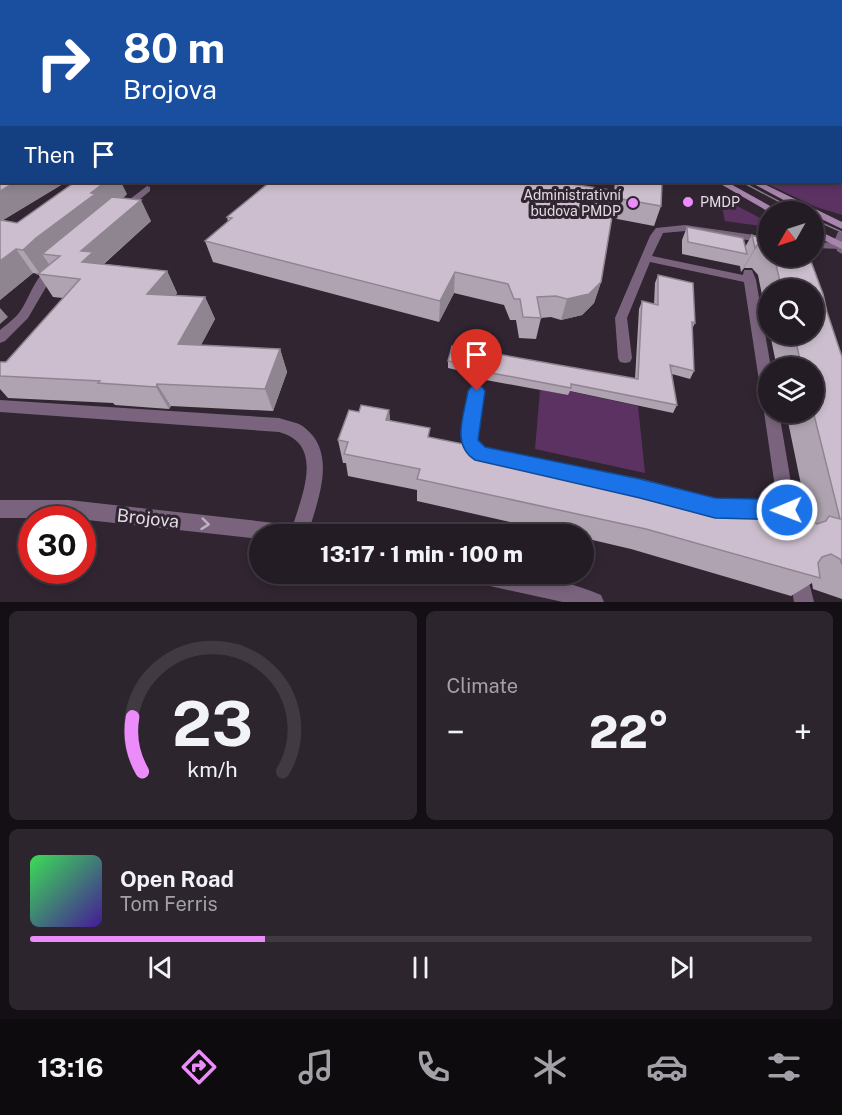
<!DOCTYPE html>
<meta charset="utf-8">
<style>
body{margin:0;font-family:"Public Sans",sans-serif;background:#2c252d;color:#f1f3f6;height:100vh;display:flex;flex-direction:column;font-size:22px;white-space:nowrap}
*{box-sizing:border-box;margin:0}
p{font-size:20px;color:#a3a1a7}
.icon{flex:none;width:33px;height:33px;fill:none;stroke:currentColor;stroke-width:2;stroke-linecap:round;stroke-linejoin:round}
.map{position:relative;height:602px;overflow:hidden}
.details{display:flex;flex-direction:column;gap:9px;padding:9px;background:#140f14;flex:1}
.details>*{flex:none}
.guide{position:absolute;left:0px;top:0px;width:843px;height:183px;box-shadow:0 3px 9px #0003,0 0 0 2px #413a42;background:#1a4fa0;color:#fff;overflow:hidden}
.needle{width:39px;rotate:231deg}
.controls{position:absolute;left:758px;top:201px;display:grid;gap:12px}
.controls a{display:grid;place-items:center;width:66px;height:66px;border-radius:50%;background:#241c25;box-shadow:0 3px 9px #0003,0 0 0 2px #413a42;font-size:30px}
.speed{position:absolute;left:18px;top:506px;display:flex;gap:12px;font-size:30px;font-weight:700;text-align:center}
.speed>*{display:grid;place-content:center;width:78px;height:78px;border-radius:50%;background:#241c25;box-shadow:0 3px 9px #0003,0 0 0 2px #413a42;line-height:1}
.speed .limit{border:9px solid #d22;background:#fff;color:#111}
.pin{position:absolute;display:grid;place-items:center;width:51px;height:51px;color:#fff;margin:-62px -26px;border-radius:50% 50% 50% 0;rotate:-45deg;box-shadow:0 0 6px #0007}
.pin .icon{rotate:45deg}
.me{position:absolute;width:66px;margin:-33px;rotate:269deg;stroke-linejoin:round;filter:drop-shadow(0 0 4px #0008)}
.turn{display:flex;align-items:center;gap:21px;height:126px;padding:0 24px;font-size:27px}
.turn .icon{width:78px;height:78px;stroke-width:2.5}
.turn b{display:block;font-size:42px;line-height:51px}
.then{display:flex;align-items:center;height:57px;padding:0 24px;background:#0003;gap:12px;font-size:22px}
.big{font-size:45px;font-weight:800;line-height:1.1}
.details .tile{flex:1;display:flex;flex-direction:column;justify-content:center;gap:9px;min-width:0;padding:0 21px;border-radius:9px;background:#2c252d}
.details .dial{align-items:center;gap:0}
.dial svg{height:156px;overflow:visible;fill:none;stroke:#413a42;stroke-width:7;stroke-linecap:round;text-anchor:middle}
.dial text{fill:#f1f3f6;stroke:none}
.song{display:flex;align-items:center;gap:18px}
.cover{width:72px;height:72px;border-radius:9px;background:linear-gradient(135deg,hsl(130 70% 55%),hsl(260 70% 35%))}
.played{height:6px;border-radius:3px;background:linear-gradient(90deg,#ec8cfa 30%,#413a42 30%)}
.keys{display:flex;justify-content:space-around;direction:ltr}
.heat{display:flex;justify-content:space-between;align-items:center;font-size:33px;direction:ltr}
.details .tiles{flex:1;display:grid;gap:9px;grid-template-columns:1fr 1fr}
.tile:last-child{grid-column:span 2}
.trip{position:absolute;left:249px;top:524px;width:345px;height:60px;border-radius:30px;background:#241c25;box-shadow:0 3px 9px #0003,0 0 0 2px #413a42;font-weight:800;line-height:60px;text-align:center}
.dock{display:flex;height:96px;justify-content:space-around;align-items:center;background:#0e0b0f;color:#a3a1a7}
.dock .icon{width:42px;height:42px}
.dock .selected{color:#ec8cfa}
.dock b{font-size:27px;color:#f1f3f6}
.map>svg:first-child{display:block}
.green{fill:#5c3263}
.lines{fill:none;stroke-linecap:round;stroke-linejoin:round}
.minor{fill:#7a647d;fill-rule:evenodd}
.tertiary{fill:#7a647d;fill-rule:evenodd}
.secondary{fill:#a785ac;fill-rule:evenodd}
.tram{stroke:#857c86;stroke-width:1.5}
.wall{fill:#afa3b1}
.shaded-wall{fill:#8f8590}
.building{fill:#ccbece;stroke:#8f8590;stroke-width:1.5}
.oneway{stroke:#beb2c0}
.route{fill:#1a73e8;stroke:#114b97;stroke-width:1.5}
.poi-dot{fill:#ec8cfa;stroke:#302531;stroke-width:2}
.labels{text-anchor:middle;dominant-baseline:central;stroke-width:6;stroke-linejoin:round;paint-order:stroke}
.far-poi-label{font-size:14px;fill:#e3dce4;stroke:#302531;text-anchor:end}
.near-street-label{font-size:18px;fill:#e3dce4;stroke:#302531}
</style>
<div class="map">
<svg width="842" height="602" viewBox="0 0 842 602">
<rect width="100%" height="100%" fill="#302531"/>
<path class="green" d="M 842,171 L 842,215 L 816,207 L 763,182 L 842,182 Z
M 720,197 L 768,222 L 768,227 L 725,221 Z
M 540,390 L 568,395 L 568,391 L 638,406 L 645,473 L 535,449 Z"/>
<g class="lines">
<path class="minor" d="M 0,132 L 2,132 L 0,137 Z
M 147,186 L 150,187 L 150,191 L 127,210 L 121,210 L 121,206 Z
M 685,225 L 768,237 L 768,243 L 685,231 L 663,233 L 652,256 L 743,275 L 744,270 L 752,270 L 756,280 L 771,368 L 768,368 L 768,400 L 763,398 L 761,394 L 744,282 L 650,262 L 627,318 L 632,358 L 630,362 L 625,363 L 620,362 L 618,358 L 615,318 L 650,236 L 656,228 Z
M 813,242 L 841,243 L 842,249 L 813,248 Z
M 52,267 L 58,271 L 49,282 L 28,318 L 5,341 L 0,343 L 0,330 C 7,324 16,318 21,310 C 30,297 36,273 52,267 Z
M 477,385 L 482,387 L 484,391 C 481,403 472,432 479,443 C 482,447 486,449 488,454 L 486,459 L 480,461 C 451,450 464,413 470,391 L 472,387 Z
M 0,400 L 279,418 C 287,421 299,422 305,428 C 338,454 317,502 308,534 L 260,534 L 260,539 L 69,518 L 0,518 L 0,500 L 69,500 L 293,525 C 303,493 324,444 279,432 L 0,412 Z
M 766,407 L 768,407 L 768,412 L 779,412 L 797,518 L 794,524 L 788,527 L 782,524 L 779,519 L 743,519 L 737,516 L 734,510 L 737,504 L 743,501 L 777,501 L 764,412 Z
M 466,573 C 485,573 505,571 523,573 C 550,577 577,585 601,595 L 604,602 L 563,602 L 476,583 L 469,580 Z
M 801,575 L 808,578 L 814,602 L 794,602 L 791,585 L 794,578 Z"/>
<path class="tertiary" d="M 842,231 L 842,254 L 837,251 L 835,239 L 838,232 Z"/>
<path class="secondary" d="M 717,182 L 727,182 L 781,212 L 769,212 Z
M 750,182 L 760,182 L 842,222 L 842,229 L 813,215 L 813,212 L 806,212 Z
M 813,228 L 842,242 L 842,249 L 813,235 Z"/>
<path class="tram" d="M 742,182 L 799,212
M 813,219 L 842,232"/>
</g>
<path class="wall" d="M 0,139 L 66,182 L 3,220 L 17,223 L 127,194 L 123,198 L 151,221 L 104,264 L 167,271 L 177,293 L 175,296 L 205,297 L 215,319 L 201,345 L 280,349 L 287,372 L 273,411 L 171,406 L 169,409 L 115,405 L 113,403 L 8,398 L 0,389 L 0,362 L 6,362 L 63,298 L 53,297 L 38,274 L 33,273 L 0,300 Z
M 615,182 L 662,182 L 661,206 L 654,226 L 612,218 L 601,282 L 594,303 L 582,315 L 561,320 L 551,317 L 541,318 L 536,339 L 519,338 L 516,320 L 510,320 L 504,305 L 454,293 L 439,322 L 213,262 L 205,241 L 228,222 L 227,217 L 614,191 Z
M 687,227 L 745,247 L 752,235 L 759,238 L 768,234 L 768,256 L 809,256 L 842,357 L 842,599 L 813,589 L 812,583 L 791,596 L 631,549 L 584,538 L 584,534 L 564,534 L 417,501 L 417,490 L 348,476 L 346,463 L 343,463 L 338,440 L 359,412 L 389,410 L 390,420 L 430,437 L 793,519 L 806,509 L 786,412 L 813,412 L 813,368 L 777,368 L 770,334 L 813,334 L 813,290 L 768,290 L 768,325 L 758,275 L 752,268 L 744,268 L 741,272 L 740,266 L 682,254 L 682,240 Z
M 658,275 L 695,323 L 692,329 L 694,371 L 690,379 L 672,374 L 677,405 L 673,413 L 570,391 L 568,395 L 475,378 L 475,374 L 448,368 L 448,361 L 635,379 L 639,309 L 642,301 L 654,304 L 655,283 Z"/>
<path class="shaded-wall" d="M 0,115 L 2,118 L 2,127 L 0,127 Z
M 16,182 L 66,182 L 0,222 L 0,191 Z
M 105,182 L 121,182 L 127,194 L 105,213 L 42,254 L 49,264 L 40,274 L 23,250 L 36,238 Z
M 141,200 L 151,221 L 101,266 L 82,262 L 81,251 Z
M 758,244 L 744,268 L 741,272 L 755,248 Z
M 16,249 L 33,273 L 0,300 L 0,261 Z
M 167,271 L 177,293 L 158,317 L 147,294 Z
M 455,272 L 454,293 L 439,322 L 440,301 Z
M 601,282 L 594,303 L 582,315 L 561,320 L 567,299 Z
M 205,297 L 215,319 L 189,367 L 178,344 Z
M 0,308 L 8,317 L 0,324 Z
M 280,349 L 287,372 L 273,411 L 265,389 Z
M 157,384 L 171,406 L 169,409 L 156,387 Z
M 389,410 L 391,433 L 386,420 Z"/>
<path class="building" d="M 0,139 L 2,139 L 2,182 L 16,182 L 0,191 Z
M 75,182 L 105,182 L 91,193 L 95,194 L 36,238 L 23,250 L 16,249 L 0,261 L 0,220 L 17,223 Z
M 270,182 L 558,182 L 617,191 L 618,182 L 662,182 L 661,206 L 616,198 L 616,193 L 601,282 L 589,294 L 567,299 L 556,296 L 537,297 L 541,318 L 523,317 L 520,299 L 514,299 L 508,284 L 455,272 L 440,301 L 205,241 L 232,218 L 227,217 Z
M 112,197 L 141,200 L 81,251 L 93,252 L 82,262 L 167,271 L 147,294 L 205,297 L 178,344 L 280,349 L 265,389 L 157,384 L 156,387 L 98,383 L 100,381 L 0,376 L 0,362 L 6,362 L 80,279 L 38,274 L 60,256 L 42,254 Z
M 687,227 L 743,238 L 747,254 L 688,242 Z
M 764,234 L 768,234 L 768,246 L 766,244 L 758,244 L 755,248 L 752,235 L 759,238 Z
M 774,256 L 809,256 L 823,294 L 827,312 L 842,357 L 842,565 L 840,559 L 831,554 L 822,557 L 818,563 L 820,578 L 646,529 L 417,479 L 420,469 L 344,454 L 348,442 L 338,440 L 349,410 L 359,412 L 361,405 L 389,410 L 386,420 L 430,428 L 428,437 L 643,480 L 809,523 L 806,509 L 809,519 L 817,524 L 826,521 L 829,516 L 840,519 L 813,411 L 813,368 L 802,368 L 794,334 L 813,334 L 813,290 L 782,290 Z
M 658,275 L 693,283 L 695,323 L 692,322 L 694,371 L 670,365 L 677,405 L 571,384 L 571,388 L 476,370 L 477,366 L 448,361 L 452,346 L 638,379 L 642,301 L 658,305 Z"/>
<defs><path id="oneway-chevron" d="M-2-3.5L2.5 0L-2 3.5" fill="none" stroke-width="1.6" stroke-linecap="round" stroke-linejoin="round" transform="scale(1.5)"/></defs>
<use class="oneway" href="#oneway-chevron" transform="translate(205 524) rotate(6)"/>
<linearGradient id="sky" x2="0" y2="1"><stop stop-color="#1a141b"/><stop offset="0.44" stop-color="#48465a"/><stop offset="1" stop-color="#48465a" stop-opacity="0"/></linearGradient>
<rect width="842" height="149" fill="url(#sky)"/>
<path class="route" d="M 477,385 L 482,387 L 485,391 L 478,440 L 485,447 L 640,479 L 715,498 L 787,500 L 794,503 L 797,510 L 794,517 L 787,520 L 715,518 L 640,498 L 475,460 C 451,445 464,416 468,391 L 471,387 Z"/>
<g class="poi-dot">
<circle cx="688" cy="202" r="6"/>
<circle cx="633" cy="203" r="6"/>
</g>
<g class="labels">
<g class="far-poi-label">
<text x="621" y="195">Administrativní<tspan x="621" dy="16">budova PMDP</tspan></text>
<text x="700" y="202" text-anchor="start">PMDP</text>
</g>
<g class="near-street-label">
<text transform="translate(148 518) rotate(6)">Brojova</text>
</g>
</g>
</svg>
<div class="controls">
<a><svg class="needle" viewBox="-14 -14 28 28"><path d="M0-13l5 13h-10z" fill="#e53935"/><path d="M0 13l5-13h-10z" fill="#a3a1a7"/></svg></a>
<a><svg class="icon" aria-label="search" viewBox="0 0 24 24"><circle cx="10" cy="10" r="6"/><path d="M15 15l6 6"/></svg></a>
<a><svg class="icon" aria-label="layers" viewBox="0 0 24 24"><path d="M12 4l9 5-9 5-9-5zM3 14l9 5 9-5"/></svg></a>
</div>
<div class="speed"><div class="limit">30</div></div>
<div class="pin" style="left:477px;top:391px;background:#d93025"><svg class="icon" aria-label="arrive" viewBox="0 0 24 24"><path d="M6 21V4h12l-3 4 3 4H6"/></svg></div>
<svg class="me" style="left:787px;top:510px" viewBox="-20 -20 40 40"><circle r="17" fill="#1a73e8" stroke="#fff" stroke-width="3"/><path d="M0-11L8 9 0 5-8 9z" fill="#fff"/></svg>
<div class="trip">13:17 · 1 min · 100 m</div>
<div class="guide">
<div class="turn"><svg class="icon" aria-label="right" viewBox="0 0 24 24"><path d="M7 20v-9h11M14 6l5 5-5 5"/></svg><div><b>80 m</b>Brojova</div></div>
<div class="then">Then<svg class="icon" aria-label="arrive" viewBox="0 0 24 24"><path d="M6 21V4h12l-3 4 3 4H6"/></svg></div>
</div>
</div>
<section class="details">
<div class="tiles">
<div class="tile dial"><svg viewBox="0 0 100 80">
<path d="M14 69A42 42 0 1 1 86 69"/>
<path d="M14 69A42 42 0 0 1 9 41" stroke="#ec8cfa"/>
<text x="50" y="56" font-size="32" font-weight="700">23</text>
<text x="50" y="72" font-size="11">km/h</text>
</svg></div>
<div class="tile"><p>Climate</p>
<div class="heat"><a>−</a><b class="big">22°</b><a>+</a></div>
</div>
<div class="tile">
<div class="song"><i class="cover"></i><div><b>Open Road</b><p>Tom Ferris</p></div></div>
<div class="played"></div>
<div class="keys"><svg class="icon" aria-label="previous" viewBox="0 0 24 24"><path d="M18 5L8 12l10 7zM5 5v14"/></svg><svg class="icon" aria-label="pause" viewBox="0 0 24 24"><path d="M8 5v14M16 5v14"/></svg><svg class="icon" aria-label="next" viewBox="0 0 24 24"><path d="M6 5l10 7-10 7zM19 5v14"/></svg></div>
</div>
</div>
</section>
<nav class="dock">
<b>13:16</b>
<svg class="icon selected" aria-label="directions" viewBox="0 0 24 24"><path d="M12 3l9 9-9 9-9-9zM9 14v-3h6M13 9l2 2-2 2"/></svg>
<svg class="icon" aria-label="music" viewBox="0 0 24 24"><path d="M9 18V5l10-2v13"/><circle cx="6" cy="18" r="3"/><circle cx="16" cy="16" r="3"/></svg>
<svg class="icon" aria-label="phone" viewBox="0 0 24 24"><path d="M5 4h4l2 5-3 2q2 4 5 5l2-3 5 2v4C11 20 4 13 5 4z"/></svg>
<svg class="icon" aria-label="climate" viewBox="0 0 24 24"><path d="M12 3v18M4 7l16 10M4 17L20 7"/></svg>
<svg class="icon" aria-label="car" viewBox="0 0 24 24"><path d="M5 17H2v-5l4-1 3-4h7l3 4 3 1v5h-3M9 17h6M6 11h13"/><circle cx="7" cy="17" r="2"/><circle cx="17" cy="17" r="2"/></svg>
<svg class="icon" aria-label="filters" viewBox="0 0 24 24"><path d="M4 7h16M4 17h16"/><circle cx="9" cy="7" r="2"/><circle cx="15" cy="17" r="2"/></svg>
</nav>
